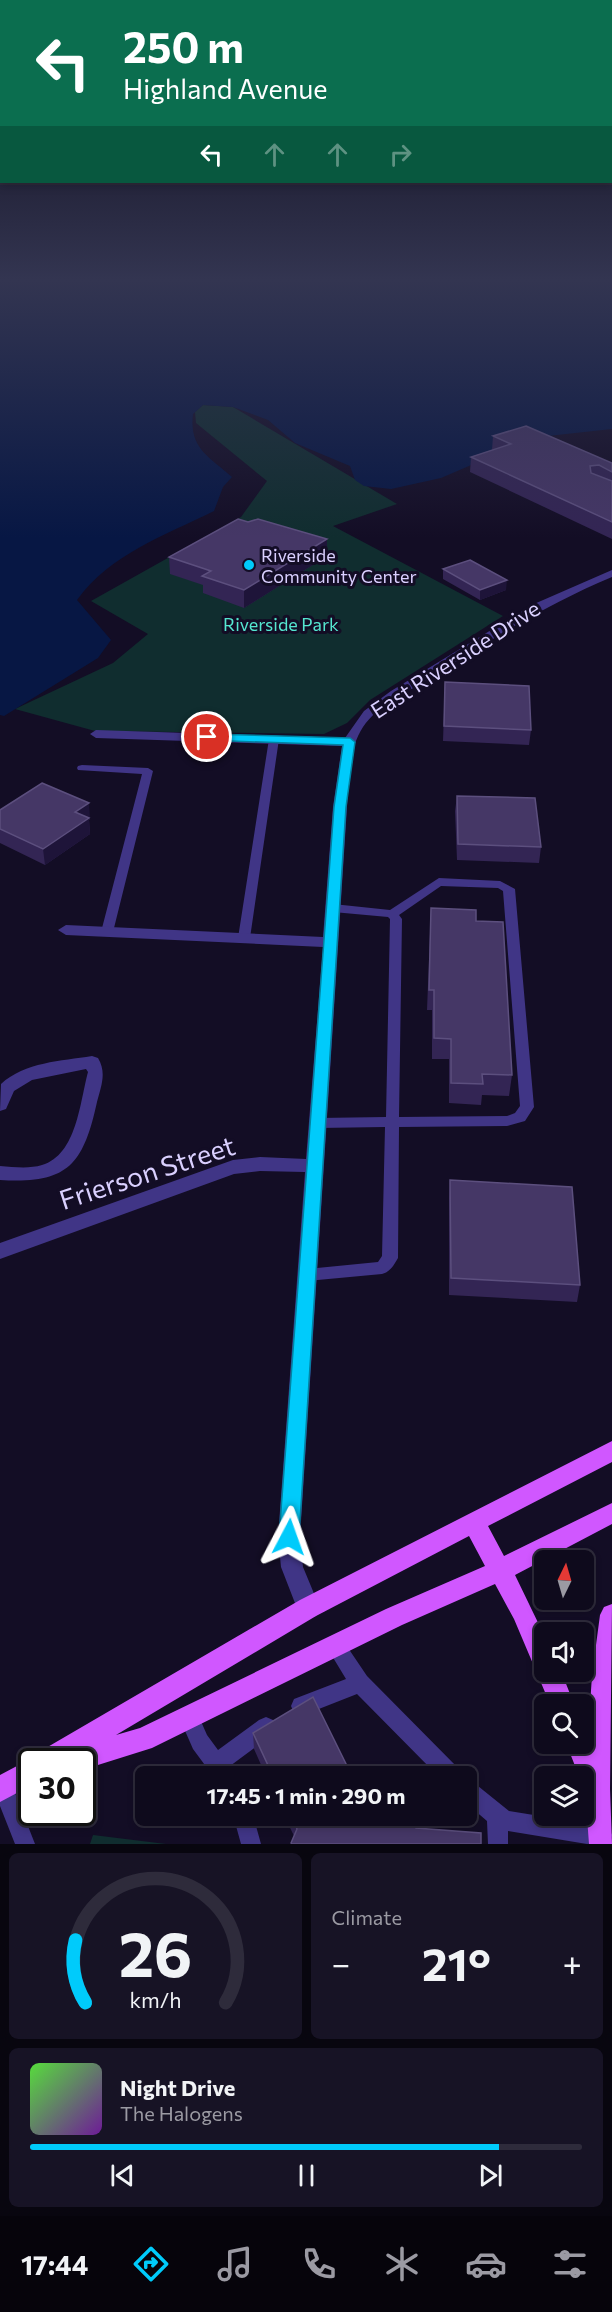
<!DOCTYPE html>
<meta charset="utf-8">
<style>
body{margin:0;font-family:Commissioner,sans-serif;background:#171325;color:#f1f3f6;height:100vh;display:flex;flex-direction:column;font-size:22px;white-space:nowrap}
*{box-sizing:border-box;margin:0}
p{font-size:20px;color:#9b9aa3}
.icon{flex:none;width:33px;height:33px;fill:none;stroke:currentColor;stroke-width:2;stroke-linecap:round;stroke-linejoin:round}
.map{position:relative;height:1844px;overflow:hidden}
.side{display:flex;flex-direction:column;gap:9px;padding:9px;background:#08060f;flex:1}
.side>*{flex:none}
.banner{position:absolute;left:0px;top:0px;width:612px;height:183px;box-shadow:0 3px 9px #0003,0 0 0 2px #2e2b3b;background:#0b6e4f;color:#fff;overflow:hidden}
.needle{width:39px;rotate:5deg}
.controls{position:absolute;left:534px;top:1550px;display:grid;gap:12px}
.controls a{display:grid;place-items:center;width:60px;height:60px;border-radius:9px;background:#0e0a1c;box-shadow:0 3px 9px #0003,0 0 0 2px #2e2b3b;font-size:30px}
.speed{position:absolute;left:18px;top:1748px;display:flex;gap:12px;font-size:30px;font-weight:700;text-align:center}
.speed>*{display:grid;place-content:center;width:78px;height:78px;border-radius:50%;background:#0e0a1c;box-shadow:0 3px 9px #0003,0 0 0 2px #2e2b3b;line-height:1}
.speed .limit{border:3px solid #111;border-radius:9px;background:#fff;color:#111}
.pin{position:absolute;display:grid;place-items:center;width:51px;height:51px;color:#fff;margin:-26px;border:3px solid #fff;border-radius:50%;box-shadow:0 2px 6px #0007}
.me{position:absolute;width:66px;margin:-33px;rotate:4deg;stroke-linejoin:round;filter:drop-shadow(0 0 4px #0008)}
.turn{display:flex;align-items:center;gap:21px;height:126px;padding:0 24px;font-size:27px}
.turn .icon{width:78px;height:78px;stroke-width:2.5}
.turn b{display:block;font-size:42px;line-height:51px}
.lanes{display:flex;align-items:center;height:57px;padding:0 24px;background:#0003;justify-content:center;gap:30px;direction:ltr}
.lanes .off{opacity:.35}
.big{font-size:45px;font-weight:700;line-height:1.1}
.side .widget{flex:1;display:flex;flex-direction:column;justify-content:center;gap:9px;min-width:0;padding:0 21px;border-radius:9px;background:#171325}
.side .dial{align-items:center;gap:0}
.dial svg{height:156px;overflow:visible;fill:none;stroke:#2e2b3b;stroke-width:7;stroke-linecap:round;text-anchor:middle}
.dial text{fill:#f1f3f6;stroke:none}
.song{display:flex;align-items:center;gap:18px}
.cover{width:72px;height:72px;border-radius:9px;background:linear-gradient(135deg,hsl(110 70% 55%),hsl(280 70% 35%))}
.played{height:6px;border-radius:3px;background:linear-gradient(90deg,#00cbfb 85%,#2e2b3b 85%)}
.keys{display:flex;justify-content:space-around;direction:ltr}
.heat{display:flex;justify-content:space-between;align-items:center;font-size:33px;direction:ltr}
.side .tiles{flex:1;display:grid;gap:9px;grid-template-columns:1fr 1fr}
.widget:last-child{grid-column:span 2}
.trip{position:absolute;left:135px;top:1766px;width:342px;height:60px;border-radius:9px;background:#0e0a1c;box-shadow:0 3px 9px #0003,0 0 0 2px #2e2b3b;font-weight:700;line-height:60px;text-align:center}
.menu{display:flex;height:96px;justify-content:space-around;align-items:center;background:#06040b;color:#9b9aa3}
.menu .icon{width:42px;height:42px}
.menu .active{color:#00cbfb}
.menu b{font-size:27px;color:#f1f3f6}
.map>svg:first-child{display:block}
.green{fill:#102d2f}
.water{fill:#071744}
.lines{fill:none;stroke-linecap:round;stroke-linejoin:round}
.lane{fill:#403586;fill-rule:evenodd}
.street{fill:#403586;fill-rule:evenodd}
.primary{fill:#d057ff;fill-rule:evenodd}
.wall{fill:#332554}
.shaded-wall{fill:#1e1439}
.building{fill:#453766;stroke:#5c4f7e;stroke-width:1.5}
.route{fill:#00cbfb;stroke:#0084a3;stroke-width:1.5}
.poi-dot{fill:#00cbfb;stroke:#130d25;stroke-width:2}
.labels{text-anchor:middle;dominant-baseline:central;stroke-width:6;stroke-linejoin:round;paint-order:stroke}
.far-poi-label{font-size:18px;fill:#dad0ff;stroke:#130d25;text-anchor:start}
.far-park-label{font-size:18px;fill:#55e6d0;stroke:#130d25}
.street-label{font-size:22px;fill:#dad0ff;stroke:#130d25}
.near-street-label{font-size:27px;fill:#dad0ff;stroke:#130d25}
</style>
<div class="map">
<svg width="612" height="1844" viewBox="0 0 612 1844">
<rect width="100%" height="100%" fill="#130d25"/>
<path class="green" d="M 203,405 L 233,407 L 397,504 L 333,526 L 503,616 L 370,700 L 347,723 L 324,734 L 95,731 L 15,709 L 113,663 L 148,634 L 91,601 L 241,517 L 267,481 L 196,423 L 195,412 Z
M 93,1835 L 166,1844 L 90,1844 Z"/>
<path class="water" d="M 0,280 L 612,280 L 612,429 L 511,440 L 469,466 L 441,478 L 391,489 L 364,486 L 355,480 L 350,466 L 295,443 L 268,420 L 233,407 L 203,405 L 193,414 C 189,448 208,456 232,477 L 223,487 L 214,511 C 166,535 110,554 77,600 L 111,640 L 98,658 L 4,716 L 0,715 Z"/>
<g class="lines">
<path class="lane" d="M 274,736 L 279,739 L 250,938 L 244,942 L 238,938 L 269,739 Z
M 82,765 L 148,768 L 153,771 L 113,932 L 107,936 L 101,932 L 142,774 L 78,770 L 77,768 L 78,766 Z
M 439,878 L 500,881 L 515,889 L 534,1107 L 525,1121 L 507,1126 L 399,1127 L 398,1258 C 394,1265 390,1272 382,1274 L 307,1281 L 302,1279 L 299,1275 L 302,1271 L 307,1269 L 378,1262 L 382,1256 L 385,1127 L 318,1128 L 313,1127 L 311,1123 L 313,1119 L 318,1118 L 386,1117 L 390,919 L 388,917 L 333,912 L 327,908 L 333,904 L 390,910 ZM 441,886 L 498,888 L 503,891 L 520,1106 L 515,1113 L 507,1116 L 399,1117 L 402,919 L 399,915 Z
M 335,1637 L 342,1639 L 367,1676 L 459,1769 L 462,1776 L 438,1776 L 357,1694 L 301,1716 L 294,1713 L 291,1706 L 294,1699 L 346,1679 L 326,1646 L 328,1639 Z
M 189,1707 L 196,1710 L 207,1735 L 218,1750 L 259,1720 L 266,1717 L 273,1720 L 276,1727 L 273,1734 L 230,1766 L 235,1776 L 213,1776 L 193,1749 L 179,1717 L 182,1710 Z
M 3,1777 L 10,1780 L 35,1844 L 15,1844 L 0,1806 L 0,1778 Z
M 466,1779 L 473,1782 L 509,1811 L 602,1826 L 609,1829 L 612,1835 L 609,1843 L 587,1844 L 508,1831 L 508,1844 L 488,1844 L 487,1821 L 466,1803 Z
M 233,1815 L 253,1815 L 261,1844 L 241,1844 Z"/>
<path class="street" d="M 612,570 L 612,577 C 547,604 488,641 429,679 C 406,693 378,705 363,727 C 348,750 349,781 347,807 L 300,1537 L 303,1567 L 320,1608 L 316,1616 L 308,1619 L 300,1616 L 281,1567 L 278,1537 L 305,1172 L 260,1171 L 234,1174 L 0,1259 L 0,1243 L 233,1160 L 260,1157 L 306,1159 L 323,947 L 66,935 L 58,930 L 66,925 L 323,937 L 333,807 L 342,746 L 96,738 L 90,734 L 96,730 L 345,738 L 364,711 L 391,691 L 534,604 Z
M 92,1056 L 98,1058 C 107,1073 101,1086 97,1102 C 83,1166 67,1184 0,1180 L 0,1166 C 14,1167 29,1169 42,1165 C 77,1155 80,1101 88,1072 L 86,1069 L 32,1080 L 14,1091 L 6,1109 L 0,1111 L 1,1084 C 25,1062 61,1061 92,1056 Z"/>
<path class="primary" d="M 612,1441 L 612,1462 L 488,1526 L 504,1556 L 612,1503 L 612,1524 L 515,1575 L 544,1635 L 544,1671 L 561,1671 L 574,1704 L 550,1704 L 514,1619 L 495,1584 L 402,1625 L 152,1748 L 82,1770 L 82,1761 L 32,1761 L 32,1785 L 0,1802 L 0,1775 L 32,1758 L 36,1760 L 39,1752 L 300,1600 ZM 469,1536 L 485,1566 L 386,1609 L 140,1728 L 116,1735 L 316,1616 Z
M 612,1604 L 610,1789 L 612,1844 L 589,1844 L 584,1776 L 579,1776 L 566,1743 L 584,1743 L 584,1733 L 588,1737 L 592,1675 L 600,1615 L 604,1607 Z"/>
</g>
<path class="wall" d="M 493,436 L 612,463 L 612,539 L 470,472 L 471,457 L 492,450 Z
M 327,556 L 244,608 L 203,593 L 203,585 L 170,574 L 169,557 Z
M 443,569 L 506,590 L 480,600 L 443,579 Z
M 445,682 L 531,730 L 529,745 L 443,741 Z
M 457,796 L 541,847 L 539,863 L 457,860 L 455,811 Z
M 0,810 L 90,819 L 89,820 L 90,834 L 45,865 L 0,843 Z
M 431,908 L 476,921 L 512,1075 L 509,1096 L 482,1095 L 481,1105 L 449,1103 L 449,1059 L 432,1059 L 432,1010 L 427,1010 Z
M 450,1180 L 580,1285 L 577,1302 L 449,1295 L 449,1197 Z
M 253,1733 L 352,1776 L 266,1776 L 254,1749 Z
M 284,1815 L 413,1815 L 416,1828 L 481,1844 L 291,1844 L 294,1836 Z"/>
<path class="shaded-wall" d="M 327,539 L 327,556 L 244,608 L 244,590 Z
M 507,580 L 506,590 L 480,600 L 480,590 Z
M 89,803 L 90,819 L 89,820 L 90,834 L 45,865 L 43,849 L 75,812 Z"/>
<path class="building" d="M 526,426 L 612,463 L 612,472 L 599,465 L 590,466 L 591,473 L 612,481 L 612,522 L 471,457 L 511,444 L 493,436 Z
M 238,519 L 248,522 L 258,519 L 327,539 L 244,590 L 202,576 L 211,571 L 169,557 Z
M 470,560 L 507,580 L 480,590 L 443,569 Z
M 445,682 L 529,686 L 531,730 L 444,726 Z
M 42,783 L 89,803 L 75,812 L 89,818 L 43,849 L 0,829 L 0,810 Z
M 457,796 L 535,798 L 541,847 L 458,844 Z
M 431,908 L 476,910 L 476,921 L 503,922 L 512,1075 L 482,1074 L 483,1084 L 451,1083 L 451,1039 L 434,1038 L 434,990 L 429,990 Z
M 450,1180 L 572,1187 L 580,1285 L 451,1278 Z
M 313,1697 L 352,1776 L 273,1776 L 253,1733 Z
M 291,1815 L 413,1815 L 416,1816 L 416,1828 L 481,1833 L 481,1844 L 292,1844 L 291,1843 L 297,1829 Z"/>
<linearGradient id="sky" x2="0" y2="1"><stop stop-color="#0a0714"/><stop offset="0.52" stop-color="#333551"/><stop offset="1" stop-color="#333551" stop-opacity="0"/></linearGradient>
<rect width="612" height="538" fill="url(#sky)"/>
<path class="route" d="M 207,734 L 350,738 L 355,742 L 346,807 L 299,1537 L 296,1544 L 289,1546 L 282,1544 L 279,1537 L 334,807 L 343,745 L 203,740 L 203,735 Z"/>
<circle class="poi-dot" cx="249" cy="565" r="6"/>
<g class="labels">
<g class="far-poi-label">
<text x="261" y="555">Riverside<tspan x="261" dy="21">Community Center</tspan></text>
</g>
<g class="far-park-label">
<text x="281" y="624">Riverside Park</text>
</g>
<g class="street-label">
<text transform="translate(455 659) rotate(-33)">East Riverside Drive</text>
</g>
<g class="near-street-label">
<text transform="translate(147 1172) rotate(-18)">Frierson Street</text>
</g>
</g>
</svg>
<div class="controls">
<a><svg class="needle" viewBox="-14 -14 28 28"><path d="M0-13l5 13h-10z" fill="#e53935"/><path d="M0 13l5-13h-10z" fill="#9b9aa3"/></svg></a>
<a><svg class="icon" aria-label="sound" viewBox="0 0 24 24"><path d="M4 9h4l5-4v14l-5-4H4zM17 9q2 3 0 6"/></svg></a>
<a><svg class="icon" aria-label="search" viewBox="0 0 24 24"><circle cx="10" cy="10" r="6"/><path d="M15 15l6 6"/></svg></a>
<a><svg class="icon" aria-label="layers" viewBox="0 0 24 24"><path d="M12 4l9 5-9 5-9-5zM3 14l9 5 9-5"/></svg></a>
</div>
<div class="speed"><div class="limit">30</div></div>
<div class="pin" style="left:207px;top:737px;background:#d93025"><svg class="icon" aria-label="arrive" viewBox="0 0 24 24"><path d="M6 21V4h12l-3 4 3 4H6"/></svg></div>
<svg class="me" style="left:289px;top:1537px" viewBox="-20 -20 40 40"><path d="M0-17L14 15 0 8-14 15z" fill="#00cbfb" stroke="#fff" stroke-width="4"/></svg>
<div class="trip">17:45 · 1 min · 290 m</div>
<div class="banner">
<div class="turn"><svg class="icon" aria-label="left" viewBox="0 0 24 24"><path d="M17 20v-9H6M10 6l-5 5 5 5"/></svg><div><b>250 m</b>Highland Avenue</div></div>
<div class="lanes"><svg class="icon" aria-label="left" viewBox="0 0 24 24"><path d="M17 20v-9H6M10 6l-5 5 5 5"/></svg><svg class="icon off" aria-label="ahead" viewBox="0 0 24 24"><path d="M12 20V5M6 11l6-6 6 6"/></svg><svg class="icon off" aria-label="ahead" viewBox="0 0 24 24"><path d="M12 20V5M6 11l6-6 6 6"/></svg><svg class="icon off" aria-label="right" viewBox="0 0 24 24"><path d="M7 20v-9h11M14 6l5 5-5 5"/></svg></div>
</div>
</div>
<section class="side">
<div class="tiles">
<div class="widget dial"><svg viewBox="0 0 100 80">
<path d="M14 69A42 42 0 1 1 86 69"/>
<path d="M14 69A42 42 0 0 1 9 37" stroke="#00cbfb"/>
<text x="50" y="56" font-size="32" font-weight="700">26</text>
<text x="50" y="72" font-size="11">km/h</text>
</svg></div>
<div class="widget"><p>Climate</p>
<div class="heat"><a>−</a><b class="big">21°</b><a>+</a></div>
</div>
<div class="widget">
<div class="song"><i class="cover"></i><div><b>Night Drive</b><p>The Halogens</p></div></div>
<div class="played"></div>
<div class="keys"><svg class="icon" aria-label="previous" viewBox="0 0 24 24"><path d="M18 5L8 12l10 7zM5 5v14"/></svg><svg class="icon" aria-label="pause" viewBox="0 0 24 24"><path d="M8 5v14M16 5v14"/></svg><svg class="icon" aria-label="next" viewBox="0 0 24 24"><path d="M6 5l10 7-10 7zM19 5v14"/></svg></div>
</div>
</div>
</section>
<nav class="menu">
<b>17:44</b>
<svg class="icon active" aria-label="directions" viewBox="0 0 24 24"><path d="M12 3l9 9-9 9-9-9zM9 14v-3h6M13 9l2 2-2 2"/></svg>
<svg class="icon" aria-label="music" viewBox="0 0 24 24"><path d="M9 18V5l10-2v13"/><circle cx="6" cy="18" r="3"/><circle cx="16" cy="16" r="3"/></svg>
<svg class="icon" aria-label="phone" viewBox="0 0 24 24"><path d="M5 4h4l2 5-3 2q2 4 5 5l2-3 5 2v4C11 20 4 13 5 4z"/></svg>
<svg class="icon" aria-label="climate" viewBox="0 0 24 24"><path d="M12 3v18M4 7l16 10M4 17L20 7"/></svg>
<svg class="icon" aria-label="car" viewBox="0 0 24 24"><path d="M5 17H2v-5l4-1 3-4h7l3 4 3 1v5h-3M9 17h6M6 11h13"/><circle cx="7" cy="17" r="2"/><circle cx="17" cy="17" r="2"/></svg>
<svg class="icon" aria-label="filters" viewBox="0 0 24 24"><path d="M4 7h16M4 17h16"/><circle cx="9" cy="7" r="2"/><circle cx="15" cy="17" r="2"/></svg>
</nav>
